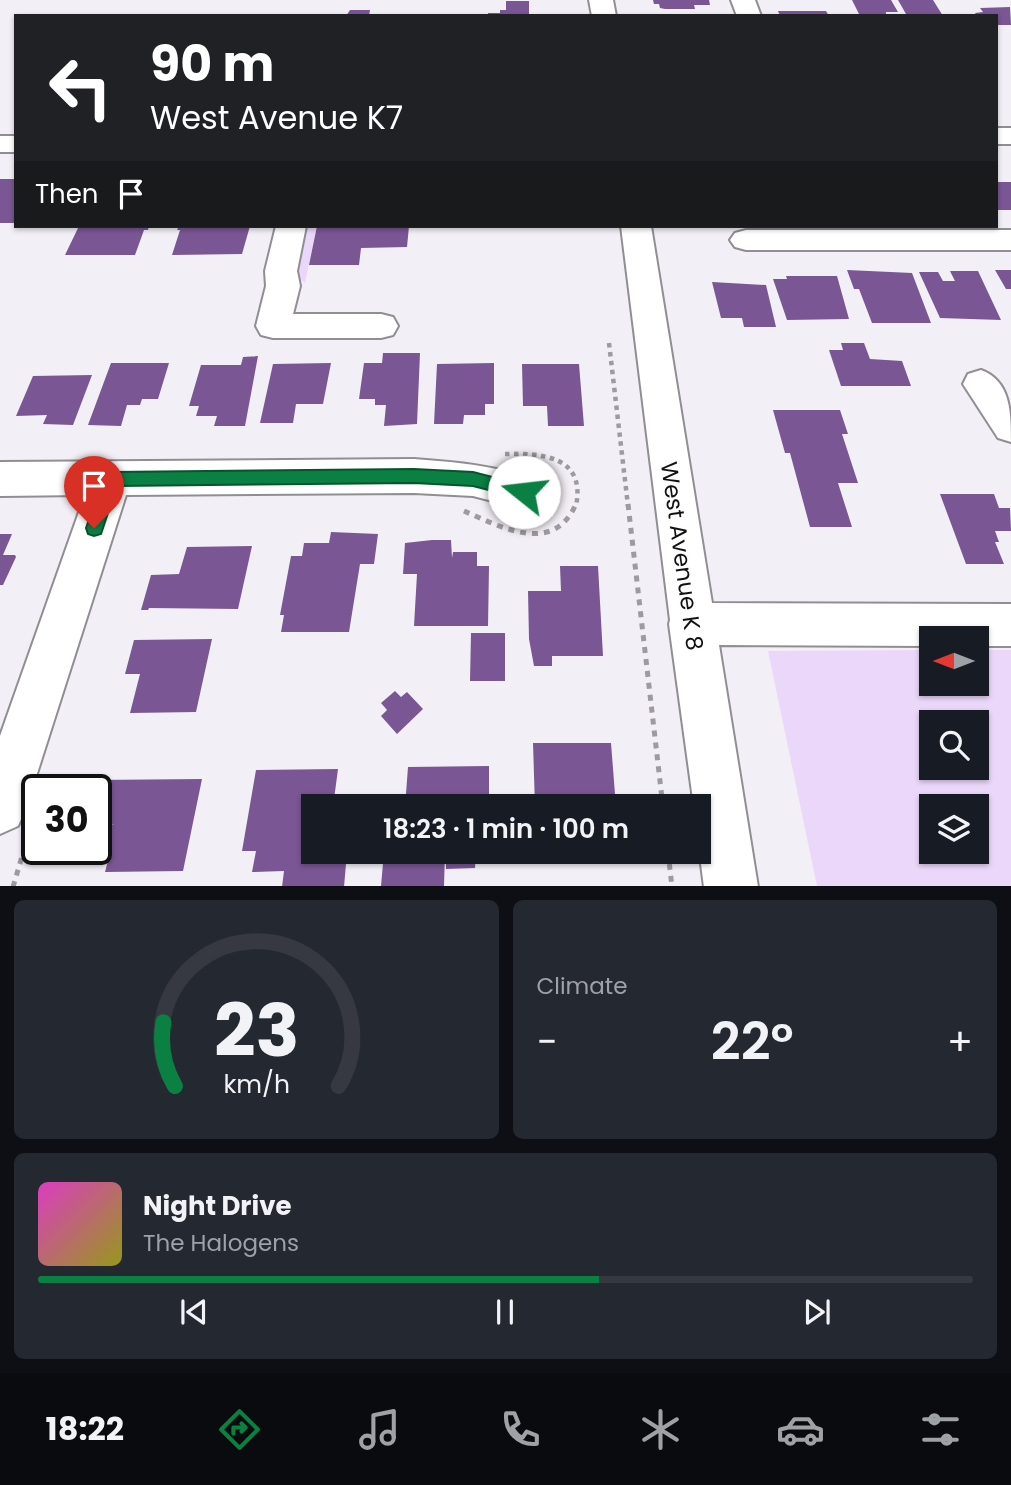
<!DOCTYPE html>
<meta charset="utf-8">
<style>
body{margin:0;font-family:Poppins,sans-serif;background:#242831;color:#f1f3f6;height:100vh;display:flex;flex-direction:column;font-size:26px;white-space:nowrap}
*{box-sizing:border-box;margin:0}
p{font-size:23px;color:#9ea1a6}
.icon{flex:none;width:38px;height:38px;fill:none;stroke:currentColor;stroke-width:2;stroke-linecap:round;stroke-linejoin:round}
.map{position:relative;height:886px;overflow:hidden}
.drawer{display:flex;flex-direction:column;gap:14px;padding:14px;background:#0d0f14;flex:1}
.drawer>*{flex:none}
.guide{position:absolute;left:14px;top:14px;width:984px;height:214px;border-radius:0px;box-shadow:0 2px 5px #0004;background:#202124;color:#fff;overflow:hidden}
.needle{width:46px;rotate:270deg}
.tools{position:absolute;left:919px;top:626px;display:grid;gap:14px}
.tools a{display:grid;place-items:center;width:70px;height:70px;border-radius:0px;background:#171b24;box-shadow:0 2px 5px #0004;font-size:35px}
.speed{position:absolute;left:21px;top:774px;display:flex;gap:14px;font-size:35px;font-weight:700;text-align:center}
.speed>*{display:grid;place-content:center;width:91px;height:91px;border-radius:50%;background:#171b24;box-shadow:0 2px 5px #0004;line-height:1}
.speed .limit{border:4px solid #111;border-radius:10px;background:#fff;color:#111}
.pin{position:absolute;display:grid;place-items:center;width:60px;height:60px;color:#fff;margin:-72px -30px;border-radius:50% 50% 50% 0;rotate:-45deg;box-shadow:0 0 7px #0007}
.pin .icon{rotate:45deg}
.me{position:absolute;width:77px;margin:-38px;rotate:286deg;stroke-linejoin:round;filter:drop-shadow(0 0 5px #0008)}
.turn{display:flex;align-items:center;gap:24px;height:147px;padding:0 21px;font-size:32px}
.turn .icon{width:91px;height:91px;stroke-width:2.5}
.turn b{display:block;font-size:49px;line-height:60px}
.then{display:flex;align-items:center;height:66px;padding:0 21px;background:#0003;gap:14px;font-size:26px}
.big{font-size:52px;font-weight:600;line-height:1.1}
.drawer .widget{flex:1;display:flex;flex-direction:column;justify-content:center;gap:10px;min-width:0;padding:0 24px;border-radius:10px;background:#242831}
.drawer .dial{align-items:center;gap:0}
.dial svg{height:182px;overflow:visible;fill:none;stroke:#363941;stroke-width:7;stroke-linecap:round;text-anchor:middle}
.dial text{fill:#f1f3f6;stroke:none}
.song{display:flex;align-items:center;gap:21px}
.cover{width:84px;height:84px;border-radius:10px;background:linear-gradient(135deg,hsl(310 70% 55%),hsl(60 70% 35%))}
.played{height:7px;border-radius:4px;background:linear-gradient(90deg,#0b8043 60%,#363941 60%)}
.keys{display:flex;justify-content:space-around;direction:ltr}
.heat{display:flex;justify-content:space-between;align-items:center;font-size:38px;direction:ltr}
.drawer .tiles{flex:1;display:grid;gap:14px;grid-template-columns:1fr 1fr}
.widget:last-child{grid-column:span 2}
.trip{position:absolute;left:301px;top:794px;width:410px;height:70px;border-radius:0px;background:#171b24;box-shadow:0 2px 5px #0004;font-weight:600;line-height:70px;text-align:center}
.tab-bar{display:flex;height:112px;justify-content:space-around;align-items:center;background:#090b0e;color:#9ea1a6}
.tab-bar .icon{width:49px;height:49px}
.tab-bar .current{color:#0b8043}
.tab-bar b{font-size:32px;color:#f1f3f6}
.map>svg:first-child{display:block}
.green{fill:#ebd7fa;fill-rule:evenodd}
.building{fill:#7a5694}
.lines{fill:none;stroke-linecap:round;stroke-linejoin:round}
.minor-casing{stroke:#918e93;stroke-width:4}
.path-far1{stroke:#9e9ba0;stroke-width:4.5;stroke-dasharray:4.5 4.5;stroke-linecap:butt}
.path{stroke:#9e9ba0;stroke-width:5;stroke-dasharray:6 6;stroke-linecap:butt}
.minor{fill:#fff;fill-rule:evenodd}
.route{fill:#0b8043;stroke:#07532c;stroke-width:2}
.labels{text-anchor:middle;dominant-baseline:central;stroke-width:6;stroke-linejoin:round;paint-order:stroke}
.street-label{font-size:23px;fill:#111012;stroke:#fefefe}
</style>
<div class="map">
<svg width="1011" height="887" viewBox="0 0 1011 887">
<rect width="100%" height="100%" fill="#f3eff6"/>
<path class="green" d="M 305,226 L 317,226 L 305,283 L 297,277 L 296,271 Z
M 931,650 L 931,684 L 976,684 L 977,650 L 1011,650 L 1011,886 L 817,886 L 768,651 ZM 931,723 L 976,723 L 976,768 L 931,768 ZM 931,807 L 976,807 L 976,852 L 931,852 Z"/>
<path class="building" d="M 653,0 L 709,0 L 710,5 L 694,5 L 695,9 L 665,9 L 660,8 L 659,4 L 654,4 Z
M 852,0 L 891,0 L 898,12 L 886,12 L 886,16 L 860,16 Z
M 898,0 L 933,0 L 943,16 L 906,14 Z
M 506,1 L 529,1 L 529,16 L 488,16 L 488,13 L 500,13 L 500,10 L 506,10 Z
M 1010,7 L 1011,25 L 996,25 L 996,16 L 977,16 L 975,13 L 983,12 L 980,8 Z
M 350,10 L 370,10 L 369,16 L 346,16 Z
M 778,11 L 826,11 L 829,16 L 780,16 Z
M 0,179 L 16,179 L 16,223 L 0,223 Z
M 996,182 L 1011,182 L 1011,210 L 996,210 Z
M 79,226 L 149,226 L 148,230 L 144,230 L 135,255 L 65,255 Z
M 179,226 L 250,226 L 242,254 L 172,255 L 180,230 L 177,230 Z
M 317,226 L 409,226 L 407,247 L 361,248 L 359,265 L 309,265 Z
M 847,270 L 912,273 L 931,323 L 872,323 L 859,289 L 854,289 Z
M 995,270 L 1011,270 L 1011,289 L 1006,289 Z
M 950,271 L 978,271 L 1001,320 L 940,318 L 919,272 L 938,272 L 943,281 L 955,281 Z
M 786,276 L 837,276 L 849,319 L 787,320 L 773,279 L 787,279 Z
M 712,282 L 766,285 L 776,327 L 744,327 L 742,318 L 721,318 Z
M 841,343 L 864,343 L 870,359 L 902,361 L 911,386 L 841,386 L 829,350 L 843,350 Z
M 383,353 L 420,353 L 417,424 L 384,426 L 386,405 L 375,405 L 375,399 L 359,399 L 364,363 L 382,363 Z
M 258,356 L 245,426 L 214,426 L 217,416 L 196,416 L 199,406 L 189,406 L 201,365 L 241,365 L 243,357 Z
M 111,363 L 169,363 L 158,399 L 142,399 L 140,405 L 127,405 L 121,426 L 88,425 Z
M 331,363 L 323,404 L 296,404 L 293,423 L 260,423 L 273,364 Z
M 494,363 L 494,404 L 485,404 L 485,415 L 464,415 L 463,424 L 434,424 L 437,364 Z
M 522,364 L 579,364 L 584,426 L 548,426 L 547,406 L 523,406 Z
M 92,375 L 73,425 L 43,424 L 47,415 L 16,416 L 33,376 Z
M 773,410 L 840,410 L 848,434 L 842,434 L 858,483 L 838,483 L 852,527 L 810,527 L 790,453 L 785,453 Z
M 940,494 L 994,494 L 999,508 L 1010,508 L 1011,531 L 995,531 L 999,542 L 995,542 L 1004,564 L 966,564 Z
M 331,532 L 378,534 L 374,564 L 360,564 L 349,632 L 281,632 L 284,615 L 280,615 L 291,556 L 302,556 L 304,543 L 329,543 Z
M 0,534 L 12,534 L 3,555 L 15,555 L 16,557 L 3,585 L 0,585 Z
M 432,540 L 451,540 L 452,558 L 453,552 L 477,552 L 477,566 L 489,566 L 488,626 L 414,626 L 417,574 L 403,574 L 405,543 Z
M 252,546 L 238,609 L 149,608 L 148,610 L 141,610 L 151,575 L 179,574 L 187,547 Z
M 560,566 L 598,566 L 603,656 L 552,656 L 552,666 L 534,666 L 529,639 L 528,591 L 561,591 Z
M 471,633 L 505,633 L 505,681 L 470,681 Z
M 212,639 L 196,712 L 130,713 L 140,674 L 125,674 L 134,640 Z
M 395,691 L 401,697 L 407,692 L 423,709 L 397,734 L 381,716 L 387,710 L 381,703 Z
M 533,743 L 611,743 L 616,807 L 535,807 Z
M 489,766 L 489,807 L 405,807 L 408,767 Z
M 338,769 L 333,807 L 313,807 L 313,852 L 347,852 L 344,887 L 282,887 L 284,871 L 252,872 L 256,851 L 242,851 L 256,770 Z
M 202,779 L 183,871 L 105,872 L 109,857 L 88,857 L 90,849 L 96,849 L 97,826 L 115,824 L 96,824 L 96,789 L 91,789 L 94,780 Z
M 384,852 L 445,852 L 444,886 L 381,886 Z
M 446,852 L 476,852 L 475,868 L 446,869 Z
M 575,852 L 621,852 L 622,862 L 575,862 Z"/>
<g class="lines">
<defs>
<path id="minor" d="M 589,0 L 613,0 L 616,16 L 592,16 Z
M 731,0 L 755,0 L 761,16 L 737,16 Z
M 996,128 L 1011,128 L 1011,144 L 996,144 Z
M 0,136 L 16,136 L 16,152 L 0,152 Z
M 276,226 L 306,226 L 297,271 L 300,286 L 293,314 L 381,314 L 393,317 L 398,326 L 393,335 L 381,338 L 273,338 L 261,335 L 256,326 L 266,286 L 265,271 Z
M 621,226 L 651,226 L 712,603 L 1011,604 L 1011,646 L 976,646 L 976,639 L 931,639 L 931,646 L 719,645 L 758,887 L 704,887 L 698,841 L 698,807 L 694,807 L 669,624 L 670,620 Z
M 746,230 L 1011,230 L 1011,250 L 746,250 L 735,247 L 730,240 L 735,233 Z
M 981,370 C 1011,381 1011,413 1011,442 L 998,438 L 963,384 L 968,374 Z
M 414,459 C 457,462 497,466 538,480 L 544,492 L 538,504 L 524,509 L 473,496 L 414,493 L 126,495 L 26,808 L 18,826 L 0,834 L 0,736 L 85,495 L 0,496 L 0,462 Z"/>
</defs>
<use href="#minor" class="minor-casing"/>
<path class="path-far1" d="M 609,343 L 628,506
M 505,454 C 542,453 586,456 576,506"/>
<path class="path" d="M 628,504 L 663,807
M 464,511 C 501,527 553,556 576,504
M 668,852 L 672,887
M 13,887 L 28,836"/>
<use href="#minor" class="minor"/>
</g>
<path class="route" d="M 414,469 L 473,472 L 524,485 L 530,487 L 533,492 L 530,497 L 524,499 L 473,486 L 414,483 L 117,486 L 101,534 L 94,536 L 88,534 L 86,528 L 103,479 L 105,474 L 111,472 Z"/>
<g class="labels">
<g class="street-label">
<text transform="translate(682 556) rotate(82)">West Avenue K 8</text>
</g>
</g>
</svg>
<div class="tools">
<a><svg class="needle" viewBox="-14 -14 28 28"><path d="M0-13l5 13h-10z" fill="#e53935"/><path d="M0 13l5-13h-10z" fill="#9ea1a6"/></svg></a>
<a><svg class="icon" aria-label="search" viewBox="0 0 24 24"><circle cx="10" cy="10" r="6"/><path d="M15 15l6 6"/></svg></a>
<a><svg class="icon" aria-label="layers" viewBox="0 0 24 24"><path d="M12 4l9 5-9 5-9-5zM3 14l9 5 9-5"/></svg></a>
</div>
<div class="speed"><div class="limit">30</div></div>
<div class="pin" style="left:94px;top:528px;background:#d93025"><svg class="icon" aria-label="arrive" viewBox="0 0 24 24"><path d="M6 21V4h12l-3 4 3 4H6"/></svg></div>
<svg class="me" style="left:524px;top:492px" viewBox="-20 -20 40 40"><circle r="19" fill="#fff"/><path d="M0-13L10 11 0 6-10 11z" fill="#0b8043"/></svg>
<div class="trip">18:23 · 1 min · 100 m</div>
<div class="guide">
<div class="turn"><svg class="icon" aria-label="left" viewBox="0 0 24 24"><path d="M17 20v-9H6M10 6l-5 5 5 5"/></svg><div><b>90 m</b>West Avenue K7</div></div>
<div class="then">Then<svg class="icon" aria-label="arrive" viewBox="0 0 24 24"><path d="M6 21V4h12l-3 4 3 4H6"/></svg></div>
</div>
</div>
<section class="drawer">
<div class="tiles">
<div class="widget dial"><svg viewBox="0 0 100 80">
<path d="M14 69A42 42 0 1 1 86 69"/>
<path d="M14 69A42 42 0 0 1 9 41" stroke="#0b8043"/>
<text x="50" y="56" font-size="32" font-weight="700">23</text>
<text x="50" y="72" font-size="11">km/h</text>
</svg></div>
<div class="widget"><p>Climate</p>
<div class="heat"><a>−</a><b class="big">22°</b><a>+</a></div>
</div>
<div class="widget">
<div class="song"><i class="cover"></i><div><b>Night Drive</b><p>The Halogens</p></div></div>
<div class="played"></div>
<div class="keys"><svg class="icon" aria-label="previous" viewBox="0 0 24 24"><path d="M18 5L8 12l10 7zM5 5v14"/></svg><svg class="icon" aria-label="pause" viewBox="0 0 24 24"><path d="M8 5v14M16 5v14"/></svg><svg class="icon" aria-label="next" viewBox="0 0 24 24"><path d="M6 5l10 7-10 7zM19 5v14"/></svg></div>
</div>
</div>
</section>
<nav class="tab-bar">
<b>18:22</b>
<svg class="icon current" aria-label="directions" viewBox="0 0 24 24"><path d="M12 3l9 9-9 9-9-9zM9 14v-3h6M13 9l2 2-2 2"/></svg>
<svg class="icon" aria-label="music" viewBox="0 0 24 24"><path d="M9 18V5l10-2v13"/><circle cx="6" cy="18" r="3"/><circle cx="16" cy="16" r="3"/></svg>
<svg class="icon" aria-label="phone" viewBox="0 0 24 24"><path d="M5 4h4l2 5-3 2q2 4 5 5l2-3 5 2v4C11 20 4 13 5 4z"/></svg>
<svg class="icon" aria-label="climate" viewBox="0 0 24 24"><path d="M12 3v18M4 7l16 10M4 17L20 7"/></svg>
<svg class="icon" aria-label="car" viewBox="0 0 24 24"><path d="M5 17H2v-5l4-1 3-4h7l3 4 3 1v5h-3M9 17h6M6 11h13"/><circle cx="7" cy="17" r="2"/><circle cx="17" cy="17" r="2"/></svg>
<svg class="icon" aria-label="filters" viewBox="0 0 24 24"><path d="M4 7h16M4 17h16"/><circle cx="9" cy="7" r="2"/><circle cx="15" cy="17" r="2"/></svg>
</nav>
